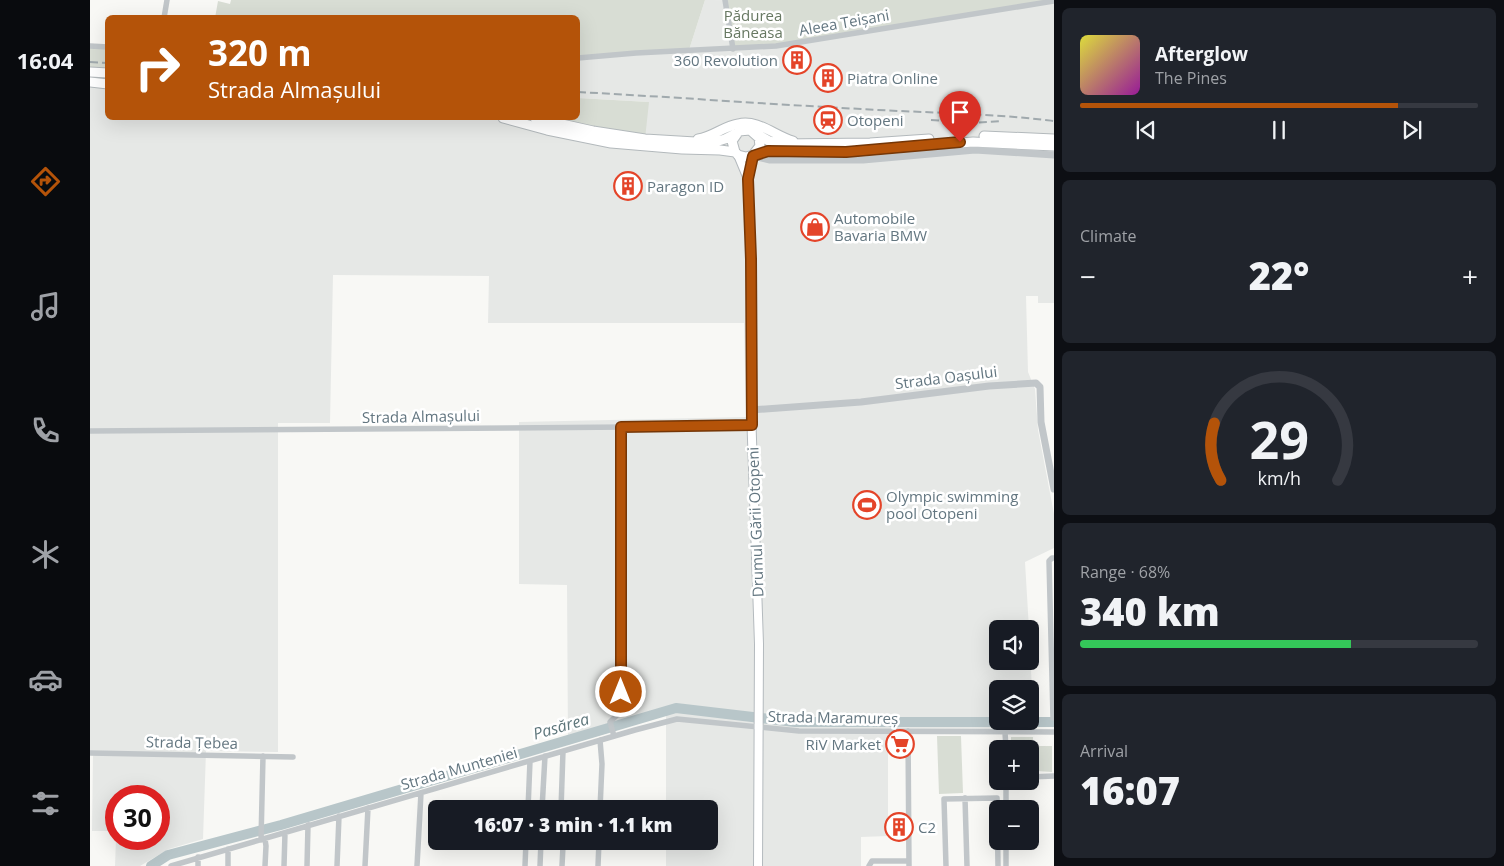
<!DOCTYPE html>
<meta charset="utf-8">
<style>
body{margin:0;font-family:"Open Sans",sans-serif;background:#20242c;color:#f1f3f6;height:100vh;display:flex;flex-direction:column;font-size:19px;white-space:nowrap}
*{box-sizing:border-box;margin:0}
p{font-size:16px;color:#9ea1a6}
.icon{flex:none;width:28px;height:28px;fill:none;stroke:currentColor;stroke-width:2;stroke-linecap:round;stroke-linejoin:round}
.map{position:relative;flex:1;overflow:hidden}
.details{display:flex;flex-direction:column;gap:8px;padding:8px;background:#0d0f14;width:450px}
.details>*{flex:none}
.hud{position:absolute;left:15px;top:15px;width:475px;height:105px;border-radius:8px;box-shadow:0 5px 20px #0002;background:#b45309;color:#fff;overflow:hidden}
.fabs{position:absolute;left:899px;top:620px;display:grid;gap:10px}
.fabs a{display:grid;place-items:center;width:50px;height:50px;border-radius:8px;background:#171b24;box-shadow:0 5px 20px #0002;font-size:25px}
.speed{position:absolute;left:15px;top:785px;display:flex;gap:10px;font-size:25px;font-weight:700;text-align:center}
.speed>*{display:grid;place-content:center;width:65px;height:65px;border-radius:50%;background:#171b24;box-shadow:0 5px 20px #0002;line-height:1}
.speed .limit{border:8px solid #d22;background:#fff;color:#111}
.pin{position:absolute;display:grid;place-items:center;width:42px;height:42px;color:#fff;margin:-51px -21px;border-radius:50% 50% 50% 0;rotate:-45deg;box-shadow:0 0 5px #0007}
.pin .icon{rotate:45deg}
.me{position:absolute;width:55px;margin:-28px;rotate:0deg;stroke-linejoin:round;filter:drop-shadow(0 0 4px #0008)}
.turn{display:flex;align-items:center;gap:18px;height:105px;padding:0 20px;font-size:22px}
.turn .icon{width:65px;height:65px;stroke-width:2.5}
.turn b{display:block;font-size:35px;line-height:42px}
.big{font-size:38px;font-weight:800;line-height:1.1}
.details .widget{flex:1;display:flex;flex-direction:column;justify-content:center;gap:8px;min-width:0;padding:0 18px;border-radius:8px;background:#20242c}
.details .dial{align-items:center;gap:0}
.dial svg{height:130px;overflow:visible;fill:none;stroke:#363941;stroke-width:7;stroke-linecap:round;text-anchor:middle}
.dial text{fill:#f1f3f6;stroke:none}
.song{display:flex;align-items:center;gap:15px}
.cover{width:60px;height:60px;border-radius:8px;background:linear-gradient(135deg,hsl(60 70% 55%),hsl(300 70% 35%))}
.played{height:5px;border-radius:2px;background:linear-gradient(90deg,#b45309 80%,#363941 80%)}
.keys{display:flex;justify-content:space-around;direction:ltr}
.heat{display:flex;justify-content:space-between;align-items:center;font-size:28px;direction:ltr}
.charge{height:8px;border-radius:4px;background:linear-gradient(90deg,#34c759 68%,#363941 0)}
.trip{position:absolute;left:338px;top:800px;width:290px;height:50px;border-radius:8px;background:#171b24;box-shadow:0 5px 20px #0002;font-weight:800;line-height:50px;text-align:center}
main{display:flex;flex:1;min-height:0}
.dock{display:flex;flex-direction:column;width:90px;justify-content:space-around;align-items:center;background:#090b0e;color:#9ea1a6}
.dock .icon{width:35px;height:35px}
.dock .on{color:#b45309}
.dock b{font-size:22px;color:#f1f3f6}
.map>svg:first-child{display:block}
.built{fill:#e6e8e6;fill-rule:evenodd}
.green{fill:#d8ddd4}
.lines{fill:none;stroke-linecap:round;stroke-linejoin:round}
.river{stroke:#b8c6c9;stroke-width:10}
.secondary-casing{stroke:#b4babe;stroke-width:10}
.primary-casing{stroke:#b3b9bc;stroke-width:11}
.minor{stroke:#c1c6c9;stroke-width:5.5}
.tertiary{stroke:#c1c6c9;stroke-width:7}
.secondary{stroke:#fff;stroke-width:8}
.primary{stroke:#fff;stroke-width:9}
.rail{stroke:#a0a9ad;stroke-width:2;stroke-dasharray:8 4;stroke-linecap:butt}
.route-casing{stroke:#753606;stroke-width:12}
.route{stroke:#b45309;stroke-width:9}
.labels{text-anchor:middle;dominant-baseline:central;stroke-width:5;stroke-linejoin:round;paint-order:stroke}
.park-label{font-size:15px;fill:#677862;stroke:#fff}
.street-label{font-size:15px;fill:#637680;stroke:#fff}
.poi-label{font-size:15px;fill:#637680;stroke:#fff;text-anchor:start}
.water-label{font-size:16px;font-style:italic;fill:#5e767b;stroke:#fff}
</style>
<main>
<nav class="dock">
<b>16:04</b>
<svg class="icon on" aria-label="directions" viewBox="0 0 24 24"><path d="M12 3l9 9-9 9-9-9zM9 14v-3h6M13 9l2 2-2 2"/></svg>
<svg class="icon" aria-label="music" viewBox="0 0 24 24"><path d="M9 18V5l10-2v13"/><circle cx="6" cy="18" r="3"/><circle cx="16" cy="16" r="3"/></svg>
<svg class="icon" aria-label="phone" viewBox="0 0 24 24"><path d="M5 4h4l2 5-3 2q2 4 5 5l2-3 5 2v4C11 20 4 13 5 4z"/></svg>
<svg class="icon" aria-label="climate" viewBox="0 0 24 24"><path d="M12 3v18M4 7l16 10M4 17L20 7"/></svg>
<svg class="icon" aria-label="car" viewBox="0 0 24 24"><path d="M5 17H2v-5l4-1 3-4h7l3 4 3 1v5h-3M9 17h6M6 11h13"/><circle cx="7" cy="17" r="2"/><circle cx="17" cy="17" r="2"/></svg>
<svg class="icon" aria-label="filters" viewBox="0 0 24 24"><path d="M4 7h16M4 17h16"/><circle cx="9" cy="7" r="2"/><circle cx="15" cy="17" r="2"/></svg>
</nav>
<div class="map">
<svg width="964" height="866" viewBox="0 0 964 866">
<rect width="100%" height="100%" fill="#f8f8f5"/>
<path class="built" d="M 615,0 L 964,1 L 964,303 L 948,303 L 948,296 L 936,296 L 938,372 L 945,389 L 948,430 L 964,514 L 964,548 L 935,562 L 939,629 L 908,629 L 908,661 L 940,661 L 940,650 L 944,732 L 798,731 L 798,836 L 771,837 L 771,866 L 576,866 L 576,841 L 619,841 L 619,809 L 576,809 L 576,715 L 478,745 L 477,585 L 429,584 L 429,422 L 656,417 L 654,323 L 398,323 L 399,276 L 243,275 L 240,423 L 188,423 L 188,752 L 116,751 L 113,839 L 79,849 L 50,866 L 25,866 L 26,839 L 69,839 L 69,796 L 26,796 L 26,831 L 2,831 L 3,755 L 0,755 L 0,72 L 17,73 L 18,118 L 445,118 L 503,131 L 559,102 L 488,98 L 488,58 L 599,50 ZM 908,689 L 940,689 L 940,721 L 908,721 Z"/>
<path class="green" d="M 141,0 L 615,0 L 599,50 L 488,58 L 488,18 L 125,18 L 128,1 L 140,4 Z
M 635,0 L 964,0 L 686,46 L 643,49 Z
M 0,46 L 17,47 L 17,73 L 0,72 Z
M 488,98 L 559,102 L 555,139 L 445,118 L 488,118 Z
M 847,736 L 871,736 L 873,793 L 849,794 Z
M 921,737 L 943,737 L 942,774 L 940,774 L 940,749 L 921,749 Z
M 947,746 L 962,746 L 962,772 L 947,771 Z"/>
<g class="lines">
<path class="river" d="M 61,866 L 78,855 L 191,825 L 586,708 L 705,722 L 964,722"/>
<defs>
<path id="secondary" d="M 648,155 L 658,179
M 663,155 L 658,179 L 661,259 L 661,410 L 669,644 L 668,866"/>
<path id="primary" d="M 0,72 L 18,73
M 0,82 L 18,84
M 413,118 L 457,130 L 521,143 L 592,149 L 630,150 L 645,152
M 445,118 L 503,131 L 555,139 L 622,143 L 635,139 L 645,134
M 667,134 L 679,141 L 692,144 L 780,143 L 839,139
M 894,136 L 964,139
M 608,139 C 623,137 634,126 648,124 C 668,119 685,136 703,141
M 663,155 L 670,146 L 669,138 L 660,130 L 649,131 L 642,141 L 645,152 L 648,155 L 656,157 L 678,151 L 756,152 L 883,142 L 964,146"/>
</defs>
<use href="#secondary" class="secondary-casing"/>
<use href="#primary" class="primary-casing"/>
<path class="minor" d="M 635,0 L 643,49
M 74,18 L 77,0
M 0,46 L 18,47
M 488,58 L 546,53 L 686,46 L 964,1
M 0,431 L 539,427 L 661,425
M 963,718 L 959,561 L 962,558 L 964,558
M 818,731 L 819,866
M 915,732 L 916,749
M 524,736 L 520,722 L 529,713 L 531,692 L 531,427
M 510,740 L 512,764 L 510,809
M 0,753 L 203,757
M 940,777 L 964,776
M 916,781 L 916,809
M 875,798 L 877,866
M 438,809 L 440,761
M 452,809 L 455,756
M 471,809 L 473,751
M 175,839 L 176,846 L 175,866
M 171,840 L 173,756
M 916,841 L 916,866
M 469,842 L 473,846 L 472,866
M 138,849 L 138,866
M 108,857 L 108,866
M 81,866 L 545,730 L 587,719 L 709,731 L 964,732
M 194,866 L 195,833
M 217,866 L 218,825
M 247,866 L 249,816
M 275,866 L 278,808
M 327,866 L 331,793
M 435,866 L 436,841
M 450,866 L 451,841
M 508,866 L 509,841
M 779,866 L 782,861 L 819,861
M 856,866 L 854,799 L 907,798 L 908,866"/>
<path class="tertiary" d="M 663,156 L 680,160 L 773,160 L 885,150 L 964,155
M 661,410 L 771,402 L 899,386 L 946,383 L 950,387 L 951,422 L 964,489"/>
<use href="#secondary" class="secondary"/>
<use href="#primary" class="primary"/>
<path class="rail" d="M 0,62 L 18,63
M 488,92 C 582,97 677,104 771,109 C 835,113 900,113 964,121
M 841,120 L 881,123 L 911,121"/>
</g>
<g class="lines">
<defs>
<path id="route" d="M 531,692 L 531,427 L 662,425 L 661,259 L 658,179 L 663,156 L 678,151 L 756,152 L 870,142"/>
</defs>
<use href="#route" class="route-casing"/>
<use href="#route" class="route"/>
</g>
<defs>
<symbol id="building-ring" viewBox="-11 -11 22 22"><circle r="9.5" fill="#fff" stroke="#e44429" stroke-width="1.5"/><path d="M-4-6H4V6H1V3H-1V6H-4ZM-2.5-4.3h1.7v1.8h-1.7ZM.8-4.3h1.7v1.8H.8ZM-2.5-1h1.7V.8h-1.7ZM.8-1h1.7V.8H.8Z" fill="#e44429"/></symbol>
<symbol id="station-ring" viewBox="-11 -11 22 22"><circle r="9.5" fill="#fff" stroke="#e44429" stroke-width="1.5"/><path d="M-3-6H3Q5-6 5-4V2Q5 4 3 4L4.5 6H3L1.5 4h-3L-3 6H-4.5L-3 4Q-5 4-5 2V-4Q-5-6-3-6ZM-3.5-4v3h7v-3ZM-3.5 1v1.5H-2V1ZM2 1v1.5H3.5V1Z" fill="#e44429"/></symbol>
<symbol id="shop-ring" viewBox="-11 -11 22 22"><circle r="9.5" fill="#fff" stroke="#e44429" stroke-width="1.5"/><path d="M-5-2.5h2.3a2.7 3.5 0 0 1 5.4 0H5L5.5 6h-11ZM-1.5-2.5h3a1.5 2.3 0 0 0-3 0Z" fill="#e44429"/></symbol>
<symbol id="stadium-ring" viewBox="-11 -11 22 22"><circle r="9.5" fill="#fff" stroke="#e44429" stroke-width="1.5"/><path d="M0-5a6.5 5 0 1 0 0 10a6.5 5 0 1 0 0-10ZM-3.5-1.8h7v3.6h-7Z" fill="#e44429"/></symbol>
<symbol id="supermarket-ring" viewBox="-11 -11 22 22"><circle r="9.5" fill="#fff" stroke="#e44429" stroke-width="1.5"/><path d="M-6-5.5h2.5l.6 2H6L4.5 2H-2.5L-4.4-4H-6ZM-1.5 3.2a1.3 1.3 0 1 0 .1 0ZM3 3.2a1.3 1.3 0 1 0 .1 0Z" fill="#e44429"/></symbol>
</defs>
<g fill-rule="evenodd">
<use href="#building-ring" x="691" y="44" width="32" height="32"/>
<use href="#building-ring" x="722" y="62" width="32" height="32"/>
<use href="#station-ring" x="722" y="104" width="32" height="32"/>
<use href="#building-ring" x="522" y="170" width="32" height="32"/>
<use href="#shop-ring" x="709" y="211" width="32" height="32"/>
<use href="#stadium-ring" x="761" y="489" width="32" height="32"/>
<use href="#supermarket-ring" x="794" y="728" width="32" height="32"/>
<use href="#building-ring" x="793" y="811" width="32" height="32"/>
</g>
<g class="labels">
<g class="park-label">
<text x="663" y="15">Pădurea<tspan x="663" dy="17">Băneasa</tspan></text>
</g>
<g class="street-label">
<text transform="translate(754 22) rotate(-10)">Aleea Teișani</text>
<text transform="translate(856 377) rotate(-7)">Strada Oașului</text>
<text transform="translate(331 416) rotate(-1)">Strada Almașului</text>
<text transform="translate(665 522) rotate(-92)">Drumul Gării Otopeni</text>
<text transform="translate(743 717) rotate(1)">Strada Maramureș</text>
<text transform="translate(102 742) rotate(1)">Strada Țebea</text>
<text transform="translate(369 768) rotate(-16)">Strada Munteniei</text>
</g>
<g class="poi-label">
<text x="688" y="60" text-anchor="end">360 Revolution</text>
<text x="757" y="78">Piatra Online</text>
<text x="757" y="120">Otopeni</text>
<text x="557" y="186">Paragon ID</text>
<text x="744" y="218">Automobile<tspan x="744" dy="17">Bavaria BMW</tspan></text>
<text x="796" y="496">Olympic swimming<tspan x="796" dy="17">pool Otopeni</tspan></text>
<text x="791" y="744" text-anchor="end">RiV Market</text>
<text x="828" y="827">C2</text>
</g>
<g class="water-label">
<text transform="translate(471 726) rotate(-16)">Pasărea</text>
</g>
</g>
</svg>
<div class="fabs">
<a><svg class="icon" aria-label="sound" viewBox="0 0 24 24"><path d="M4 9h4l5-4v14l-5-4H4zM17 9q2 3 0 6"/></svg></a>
<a><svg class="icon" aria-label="layers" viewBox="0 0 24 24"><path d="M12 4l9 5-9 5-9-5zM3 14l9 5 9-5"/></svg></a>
<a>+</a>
<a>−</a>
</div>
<div class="speed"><div class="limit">30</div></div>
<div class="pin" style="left:870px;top:142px;background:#d93025"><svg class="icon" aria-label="arrive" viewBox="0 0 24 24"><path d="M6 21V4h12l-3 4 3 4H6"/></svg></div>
<svg class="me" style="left:531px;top:692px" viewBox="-20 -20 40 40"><circle r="17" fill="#b45309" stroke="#fff" stroke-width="3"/><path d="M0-11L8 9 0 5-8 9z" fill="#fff"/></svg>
<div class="trip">16:07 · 3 min · 1.1 km</div>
<div class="hud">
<div class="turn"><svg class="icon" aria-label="right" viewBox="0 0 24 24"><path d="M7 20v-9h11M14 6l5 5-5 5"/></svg><div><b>320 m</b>Strada Almașului</div></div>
</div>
</div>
<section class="details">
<div class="widget">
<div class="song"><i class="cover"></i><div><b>Afterglow</b><p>The Pines</p></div></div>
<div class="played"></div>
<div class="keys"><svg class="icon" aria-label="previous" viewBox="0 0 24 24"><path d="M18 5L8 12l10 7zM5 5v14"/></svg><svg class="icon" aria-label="pause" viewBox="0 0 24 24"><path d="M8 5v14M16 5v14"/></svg><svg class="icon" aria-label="next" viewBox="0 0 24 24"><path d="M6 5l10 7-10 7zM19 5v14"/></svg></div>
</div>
<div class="widget"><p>Climate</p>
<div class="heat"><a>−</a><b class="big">22°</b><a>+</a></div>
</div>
<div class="widget dial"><svg viewBox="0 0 100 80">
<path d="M14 69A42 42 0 1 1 86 69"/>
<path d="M14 69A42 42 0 0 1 10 34" stroke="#b45309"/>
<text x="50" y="56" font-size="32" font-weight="700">29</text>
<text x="50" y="72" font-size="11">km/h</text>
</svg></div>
<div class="widget"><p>Range · 68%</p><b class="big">340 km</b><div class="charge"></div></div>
<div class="widget"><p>Arrival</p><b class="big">16:07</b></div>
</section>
</main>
